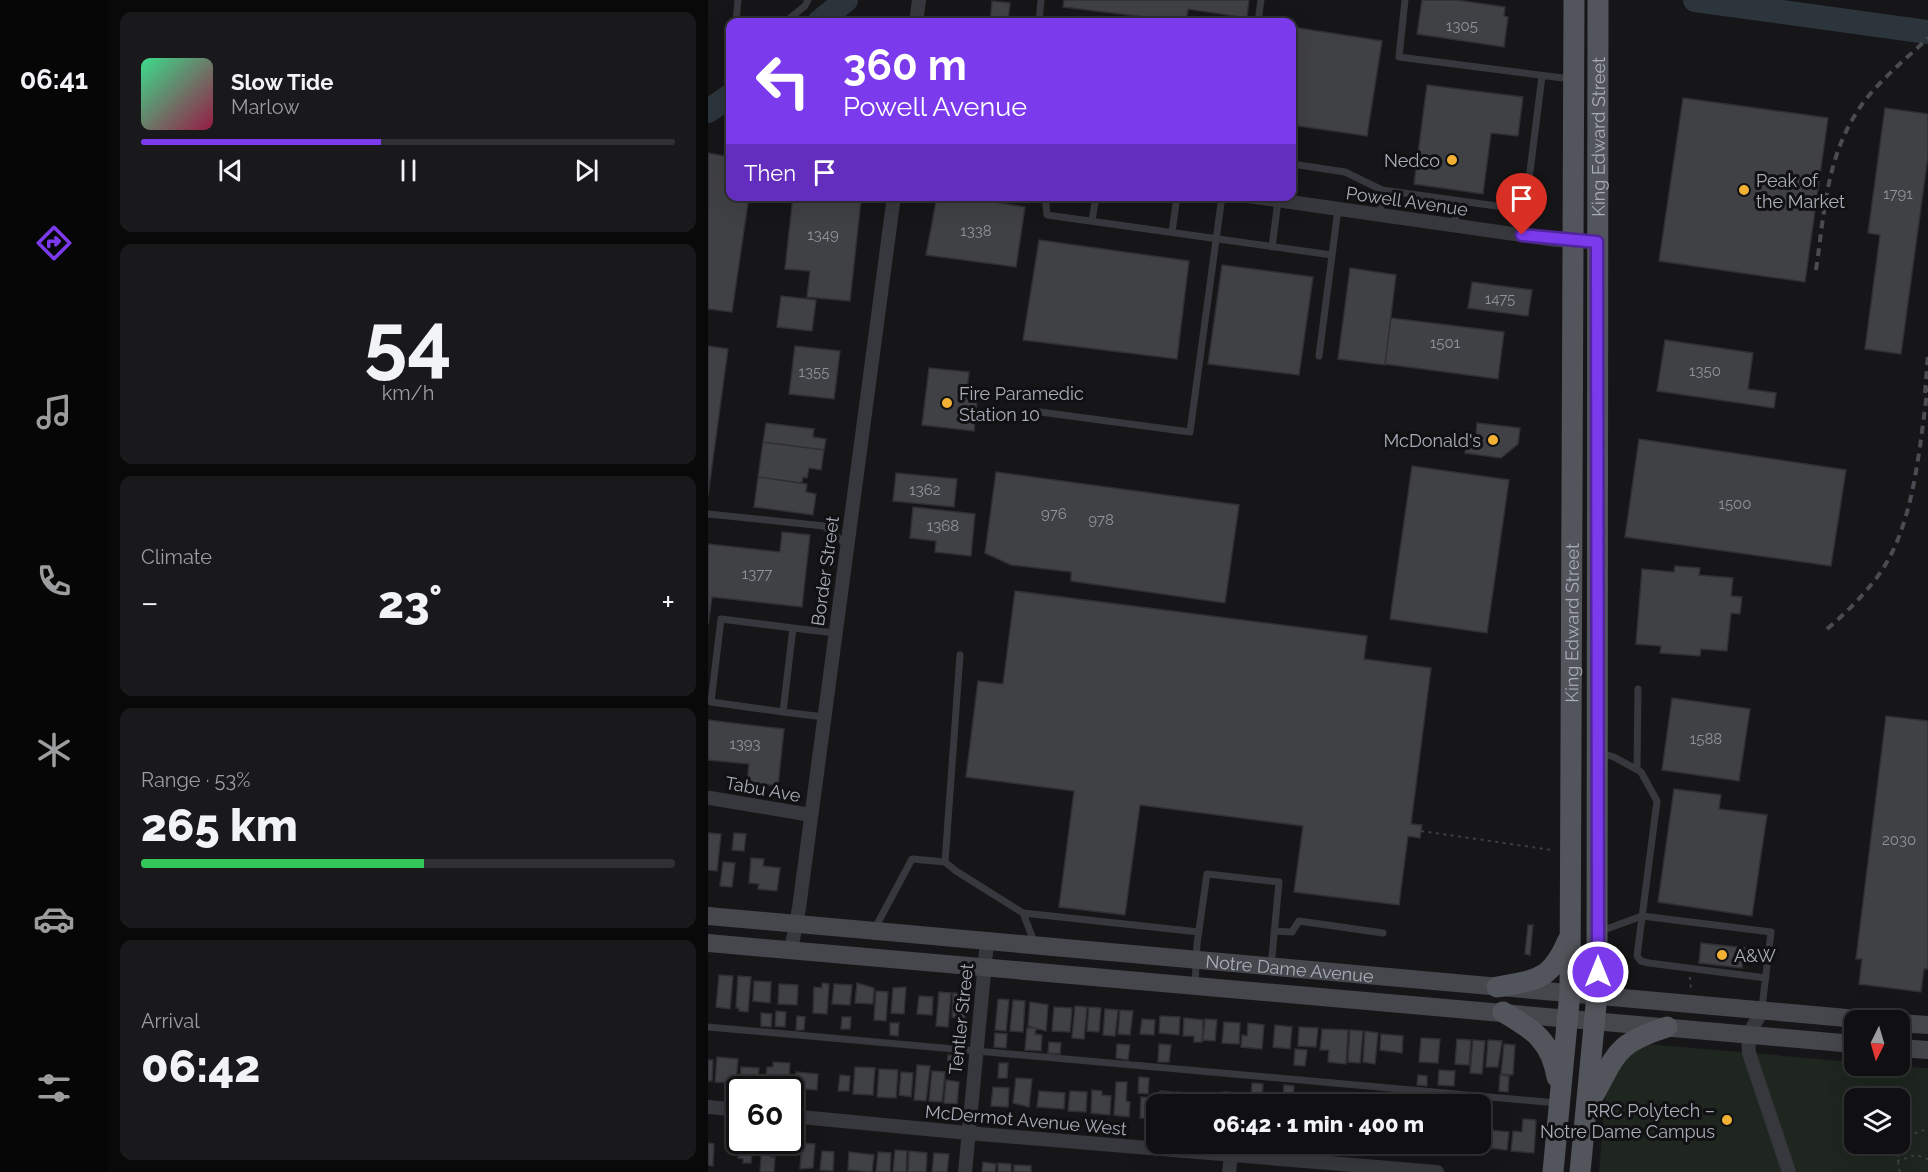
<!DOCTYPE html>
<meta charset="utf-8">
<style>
body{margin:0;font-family:Raleway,sans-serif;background:#19191b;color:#f1f3f6;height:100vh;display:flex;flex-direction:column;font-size:22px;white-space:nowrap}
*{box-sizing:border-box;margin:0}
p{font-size:20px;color:#9c9d9f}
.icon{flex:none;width:33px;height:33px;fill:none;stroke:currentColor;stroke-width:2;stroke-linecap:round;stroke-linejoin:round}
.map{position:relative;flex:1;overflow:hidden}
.drawer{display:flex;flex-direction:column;gap:12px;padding:12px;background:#09090a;width:600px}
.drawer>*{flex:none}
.guide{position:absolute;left:18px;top:18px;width:570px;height:183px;border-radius:12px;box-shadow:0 6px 24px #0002,0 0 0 2px #303032;background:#7c3aed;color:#fff;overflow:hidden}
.needle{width:39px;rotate:185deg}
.fabs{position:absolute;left:1136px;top:1010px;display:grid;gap:12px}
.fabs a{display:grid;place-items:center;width:66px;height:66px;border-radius:12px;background:#101012;box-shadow:0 6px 24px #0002,0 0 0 2px #303032;font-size:30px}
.speed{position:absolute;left:18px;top:1076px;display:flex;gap:12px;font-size:30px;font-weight:700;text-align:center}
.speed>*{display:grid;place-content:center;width:78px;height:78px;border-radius:50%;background:#101012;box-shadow:0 6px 24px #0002,0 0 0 2px #303032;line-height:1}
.speed .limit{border:3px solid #111;border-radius:9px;background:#fff;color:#111}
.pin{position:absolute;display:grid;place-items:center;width:51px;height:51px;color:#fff;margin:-62px -26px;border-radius:50% 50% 50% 0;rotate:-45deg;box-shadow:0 0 6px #0007}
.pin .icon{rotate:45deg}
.me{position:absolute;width:66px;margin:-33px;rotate:0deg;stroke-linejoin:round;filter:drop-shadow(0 0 4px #0008)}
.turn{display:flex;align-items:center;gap:21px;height:126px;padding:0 18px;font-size:27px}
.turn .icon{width:78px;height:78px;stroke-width:2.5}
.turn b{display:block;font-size:42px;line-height:51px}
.then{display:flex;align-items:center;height:57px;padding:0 18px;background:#0003;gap:12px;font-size:22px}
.big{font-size:45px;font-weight:800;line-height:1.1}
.drawer .card{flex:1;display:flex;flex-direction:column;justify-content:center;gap:9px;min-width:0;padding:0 21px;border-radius:12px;background:#19191b}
.drawer .dial{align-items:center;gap:0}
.dial b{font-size:78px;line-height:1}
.song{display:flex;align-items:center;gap:18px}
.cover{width:72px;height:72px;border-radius:9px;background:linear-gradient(135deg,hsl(150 70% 55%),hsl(340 70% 35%))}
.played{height:6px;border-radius:3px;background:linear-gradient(90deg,#7c3aed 45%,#303032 45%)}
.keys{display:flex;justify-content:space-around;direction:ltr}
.heat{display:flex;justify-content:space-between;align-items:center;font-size:33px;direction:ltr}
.charge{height:9px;border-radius:4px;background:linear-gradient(90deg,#34c759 53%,#303032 0)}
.trip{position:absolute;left:438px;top:1094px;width:345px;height:60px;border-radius:12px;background:#101012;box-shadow:0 6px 24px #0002,0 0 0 2px #303032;font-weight:800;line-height:60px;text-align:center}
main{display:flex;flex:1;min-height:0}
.tab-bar{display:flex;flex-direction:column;width:108px;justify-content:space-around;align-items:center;background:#060607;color:#9c9d9f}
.tab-bar .icon{width:42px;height:42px}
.tab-bar .selected{color:#7c3aed}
.tab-bar b{font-size:27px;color:#f1f3f6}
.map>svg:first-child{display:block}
.green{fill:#1e261f;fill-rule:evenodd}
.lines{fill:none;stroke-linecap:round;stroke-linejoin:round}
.river{stroke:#2c353c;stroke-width:24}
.building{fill:#404145;stroke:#303034;stroke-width:1.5}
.path{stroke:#3d3f44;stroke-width:2;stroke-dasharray:3 4.5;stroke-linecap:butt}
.lane{stroke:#37383d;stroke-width:7}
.street{stroke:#37383d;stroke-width:14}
.secondary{stroke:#45474d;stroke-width:18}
.primary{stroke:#53555c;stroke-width:21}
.rail{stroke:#4a4c52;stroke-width:4;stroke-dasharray:8 6;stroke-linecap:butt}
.route-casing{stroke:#51269a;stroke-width:15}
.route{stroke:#7c3aed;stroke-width:10}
.poi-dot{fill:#f2b134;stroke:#111113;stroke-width:2}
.labels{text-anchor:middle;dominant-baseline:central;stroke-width:6;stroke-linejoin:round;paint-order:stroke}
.number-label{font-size:15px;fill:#8e929b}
.street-label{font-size:18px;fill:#a8adb8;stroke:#111113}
.poi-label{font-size:18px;fill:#a8adb8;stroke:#111113;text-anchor:end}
</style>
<main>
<nav class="tab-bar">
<b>06:41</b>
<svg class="icon selected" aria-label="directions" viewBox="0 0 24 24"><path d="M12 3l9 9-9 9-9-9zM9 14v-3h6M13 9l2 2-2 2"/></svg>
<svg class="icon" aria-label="music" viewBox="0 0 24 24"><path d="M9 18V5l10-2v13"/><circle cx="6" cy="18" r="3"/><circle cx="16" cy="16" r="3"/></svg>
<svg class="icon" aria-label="phone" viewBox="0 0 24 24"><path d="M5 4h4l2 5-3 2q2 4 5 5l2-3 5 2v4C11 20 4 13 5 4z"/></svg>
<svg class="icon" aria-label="climate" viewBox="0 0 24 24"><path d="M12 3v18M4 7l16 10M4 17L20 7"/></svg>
<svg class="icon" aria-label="car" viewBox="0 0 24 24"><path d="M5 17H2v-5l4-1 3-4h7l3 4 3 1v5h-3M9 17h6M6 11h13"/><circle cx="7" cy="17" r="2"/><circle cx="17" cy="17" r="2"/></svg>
<svg class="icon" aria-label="filters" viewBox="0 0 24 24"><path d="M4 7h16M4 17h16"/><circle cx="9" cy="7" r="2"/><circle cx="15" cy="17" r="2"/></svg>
</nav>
<section class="drawer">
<div class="card">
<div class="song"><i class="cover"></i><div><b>Slow Tide</b><p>Marlow</p></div></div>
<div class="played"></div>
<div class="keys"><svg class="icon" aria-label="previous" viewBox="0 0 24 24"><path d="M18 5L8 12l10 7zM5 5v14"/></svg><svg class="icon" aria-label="pause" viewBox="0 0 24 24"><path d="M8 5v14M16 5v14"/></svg><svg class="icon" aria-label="next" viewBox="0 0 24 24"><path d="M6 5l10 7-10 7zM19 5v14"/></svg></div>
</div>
<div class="card dial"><b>54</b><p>km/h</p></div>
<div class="card"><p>Climate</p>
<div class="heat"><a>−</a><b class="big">23°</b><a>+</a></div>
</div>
<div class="card"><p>Range · 53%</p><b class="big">265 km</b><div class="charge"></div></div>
<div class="card"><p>Arrival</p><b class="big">06:42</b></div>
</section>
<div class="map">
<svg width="1220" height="1172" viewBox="0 0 1220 1172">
<rect width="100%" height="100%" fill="#161618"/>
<path class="green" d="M 915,1042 L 1146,1062 L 1146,1065 L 1220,1068 L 1220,1172 L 891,1172 L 901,1053 ZM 1146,1098 L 1191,1098 L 1191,1143 L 1146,1143 Z"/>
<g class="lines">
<path class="river" d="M 987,0 L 1220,32
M 111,22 L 138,0
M 0,111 L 22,96"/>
</g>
<path class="building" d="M 356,0 L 541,0 L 539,18 L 480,9 L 478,22 L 355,7 Z
M 714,0 L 749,0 L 797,7 L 796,16 L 800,17 L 796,47 L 709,34 Z
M 284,1 L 302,3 L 300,22 L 282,22 Z
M 584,27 L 674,41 L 659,136 L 584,125 Z
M 719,85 L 815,97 L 810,136 L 783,133 L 775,194 L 706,184 Z
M 975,98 L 1120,118 L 1097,282 L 951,261 Z
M 1177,108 L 1220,114 L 1220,156 L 1193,354 L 1157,349 L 1172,235 L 1160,233 Z
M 0,153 L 22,157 L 22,196 L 41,196 L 24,312 L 0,309 Z
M 85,196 L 153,200 L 142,301 L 99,297 L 102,271 L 77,269 Z
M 229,196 L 248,196 L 317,207 L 308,267 L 218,255 Z
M 331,240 L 481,261 L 469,359 L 315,340 Z
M 514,265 L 605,277 L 591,375 L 500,364 Z
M 642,268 L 688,275 L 677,365 L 630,359 Z
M 764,282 L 824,290 L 820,316 L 760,308 Z
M 73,296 L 108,300 L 104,331 L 69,327 Z
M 683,318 L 796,332 L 790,379 L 677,364 Z
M 957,340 L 1045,353 L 1040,389 L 1068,393 L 1066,408 L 949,391 Z
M 0,346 L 20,349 L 0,496 Z
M 87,346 L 132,351 L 126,399 L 81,394 Z
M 221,368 L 261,372 L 258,399 L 269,401 L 266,431 L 214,425 Z
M 58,423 L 106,429 L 105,437 L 118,439 L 116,450 L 55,442 Z
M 769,423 L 812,428 L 810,444 L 793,458 L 757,453 L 760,435 L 768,436 Z
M 931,439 L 1138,470 L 1123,566 L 917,537 Z
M 55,442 L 116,450 L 113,470 L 101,468 L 99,478 L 95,477 L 94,483 L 50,477 Z
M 704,466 L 801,480 L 779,633 L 682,619 Z
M 288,472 L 531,505 L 517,603 L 363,581 L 363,572 L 303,565 L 277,553 Z
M 188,473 L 249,479 L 246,507 L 185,501 Z
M 50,477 L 99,484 L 98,492 L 108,494 L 105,515 L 46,507 Z
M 205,507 L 267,514 L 263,556 L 227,552 L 228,541 L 202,538 Z
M 74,532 L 102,535 L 94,607 L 4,597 L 0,625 L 0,544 L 72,552 Z
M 967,566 L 992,568 L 991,575 L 1025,578 L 1023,596 L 1034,597 L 1032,614 L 1023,613 L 1019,651 L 993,649 L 992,656 L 952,653 L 953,646 L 928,644 L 934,569 L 966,572 Z
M 307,591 L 659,636 L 656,659 L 723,668 L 703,824 L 714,825 L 712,838 L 700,836 L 691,905 L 586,892 L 595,826 L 432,805 L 417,915 L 351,907 L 366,791 L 258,777 L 270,681 L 295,684 Z
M 964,698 L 1042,709 L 1031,781 L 954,770 Z
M 1178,716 L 1220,721 L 1220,969 L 1216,969 L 1213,992 L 1151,984 L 1154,959 L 1148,959 Z
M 0,720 L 76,729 L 70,786 L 39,782 L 41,764 L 0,760 Z
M 966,789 L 1013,795 L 1011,809 L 1059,815 L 1044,916 L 950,902 Z
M 0,833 L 13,834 L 9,871 L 0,870 Z
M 26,833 L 38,834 L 36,851 L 24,850 Z
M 43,858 L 56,859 L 55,866 L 72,868 L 69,891 L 50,889 L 51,884 L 41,883 Z
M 15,862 L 27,863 L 24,887 L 12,886 Z
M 820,925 L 825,925 L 822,955 L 817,954 Z
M 993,943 L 1037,948 L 1034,968 L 991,963 Z
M 11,975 L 25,976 L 22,1009 L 8,1007 Z
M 30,976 L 43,977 L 40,1012 L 31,1011 L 31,1008 L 28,1008 Z
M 46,981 L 63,982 L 62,1003 L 45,1001 Z
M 114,983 L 121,984 L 119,1014 L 105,1013 L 106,987 L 114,988 Z
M 149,983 L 166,988 L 165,1004 L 147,1003 Z
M 71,984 L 90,985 L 89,1005 L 70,1004 Z
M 126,984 L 144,985 L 142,1005 L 124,1004 Z
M 198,987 L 196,1014 L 183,1013 L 185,988 Z
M 168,991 L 180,992 L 178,1021 L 166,1020 Z
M 231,992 L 243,993 L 240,1027 L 228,1026 Z
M 245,993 L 258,994 L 257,1018 L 244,1017 Z
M 211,996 L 225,997 L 224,1015 L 209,1014 Z
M 292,999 L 301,1000 L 298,1031 L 287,1030 L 290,1000 Z
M 305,1000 L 317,1001 L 315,1032 L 302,1031 Z
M 322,1002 L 340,1005 L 338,1031 L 320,1026 Z
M 367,1006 L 379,1007 L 376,1039 L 364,1038 Z
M 346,1007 L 364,1008 L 362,1032 L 344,1031 Z
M 381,1007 L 393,1008 L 391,1032 L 379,1031 Z
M 397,1009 L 410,1010 L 407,1036 L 395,1035 Z
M 412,1010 L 425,1011 L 422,1035 L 410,1034 Z
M 68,1011 L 78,1012 L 77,1027 L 67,1026 Z
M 53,1013 L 64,1014 L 63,1027 L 53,1026 Z
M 89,1016 L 97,1017 L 96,1030 L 88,1030 Z
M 452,1016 L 472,1017 L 471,1035 L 451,1033 Z
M 134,1017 L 143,1017 L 142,1029 L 133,1029 Z
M 476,1018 L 495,1020 L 494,1042 L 486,1042 L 486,1036 L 475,1036 Z
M 434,1019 L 447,1020 L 446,1035 L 432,1034 Z
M 497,1019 L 509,1020 L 507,1041 L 495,1040 Z
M 516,1022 L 532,1023 L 531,1044 L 514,1043 Z
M 182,1023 L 191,1023 L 190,1036 L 182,1035 Z
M 540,1023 L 556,1025 L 554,1049 L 533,1047 L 534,1035 L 539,1036 Z
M 567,1025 L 584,1027 L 582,1049 L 565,1047 Z
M 591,1027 L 610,1028 L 608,1047 L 590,1046 Z
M 319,1028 L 328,1028 L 327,1034 L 334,1035 L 333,1051 L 317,1050 Z
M 614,1029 L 640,1030 L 638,1064 L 620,1062 L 621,1050 L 612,1050 Z
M 642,1030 L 655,1031 L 652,1063 L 640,1062 Z
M 657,1031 L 670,1033 L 667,1064 L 655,1062 Z
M 287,1033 L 299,1034 L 298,1048 L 286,1047 Z
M 673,1034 L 695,1036 L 694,1053 L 672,1050 Z
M 713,1038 L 732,1039 L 730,1063 L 711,1062 Z
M 749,1039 L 763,1040 L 761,1065 L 747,1064 Z
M 765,1040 L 777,1041 L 774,1074 L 762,1073 Z
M 780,1040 L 794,1041 L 790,1067 L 778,1067 Z
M 341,1042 L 353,1043 L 352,1054 L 340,1053 Z
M 409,1044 L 422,1045 L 420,1060 L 408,1058 Z
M 451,1044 L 463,1045 L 461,1062 L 450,1062 Z
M 796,1044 L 807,1045 L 805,1075 L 793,1074 Z
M 587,1049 L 599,1050 L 597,1066 L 586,1065 Z
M 240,1055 L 253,1056 L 252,1072 L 239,1071 Z
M 9,1057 L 30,1059 L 28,1083 L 7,1082 Z
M 0,1060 L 5,1060 L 4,1081 L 0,1081 Z
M 65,1062 L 82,1063 L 80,1089 L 57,1088 L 59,1067 L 65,1067 Z
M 291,1063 L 300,1063 L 299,1078 L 290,1078 Z
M 209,1065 L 222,1066 L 218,1101 L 206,1100 Z
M 33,1067 L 51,1068 L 50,1085 L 32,1084 Z
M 147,1067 L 167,1068 L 165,1095 L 145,1094 Z
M 171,1069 L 190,1070 L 188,1098 L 169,1097 Z
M 731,1070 L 747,1071 L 746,1086 L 730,1085 Z
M 224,1071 L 237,1072 L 234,1102 L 221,1101 Z
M 88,1072 L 110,1074 L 109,1090 L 87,1088 Z
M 193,1072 L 205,1073 L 203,1097 L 191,1095 Z
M 132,1075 L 142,1076 L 141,1091 L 130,1091 Z
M 710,1075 L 719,1076 L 719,1086 L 709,1085 Z
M 792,1075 L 801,1076 L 800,1092 L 791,1091 Z
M 431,1077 L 441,1078 L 440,1094 L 430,1093 Z
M 308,1078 L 324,1079 L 321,1107 L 305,1103 Z
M 238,1080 L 251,1082 L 249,1104 L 236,1103 Z
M 408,1082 L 419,1082 L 418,1101 L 422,1102 L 421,1117 L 406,1115 Z
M 544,1083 L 555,1084 L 554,1097 L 543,1097 Z
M 576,1085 L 586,1086 L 585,1100 L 575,1099 Z
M 285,1087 L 301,1088 L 300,1107 L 283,1106 Z
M 384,1090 L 394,1091 L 394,1095 L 403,1096 L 402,1115 L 383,1113 Z
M 331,1091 L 357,1093 L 356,1109 L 329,1107 Z
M 362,1091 L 379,1092 L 378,1112 L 360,1111 Z
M 452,1091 L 464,1092 L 463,1104 L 450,1104 Z
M 467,1092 L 479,1093 L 478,1104 L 466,1104 Z
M 514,1092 L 522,1092 L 521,1104 L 513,1104 Z
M 653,1093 L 662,1094 L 661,1104 L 652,1104 Z
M 433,1097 L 449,1098 L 447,1119 L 432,1118 Z
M 815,1119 L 828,1120 L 826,1153 L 803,1151 L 805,1131 L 814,1132 Z
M 772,1129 L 778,1129 L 777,1147 L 758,1146 L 758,1143 L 772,1143 Z
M 782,1130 L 801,1132 L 799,1150 L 780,1148 Z
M 0,1143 L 6,1144 L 5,1166 L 0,1165 Z
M 31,1143 L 45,1144 L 43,1163 L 35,1163 L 35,1159 L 30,1158 Z
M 94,1143 L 107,1144 L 105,1168 L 92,1169 Z
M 54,1144 L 64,1144 L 63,1157 L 67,1157 L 66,1172 L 52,1172 Z
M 187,1150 L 199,1151 L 198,1172 L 185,1172 Z
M 114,1151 L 126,1152 L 125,1171 L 112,1170 Z
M 201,1151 L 219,1153 L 218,1172 L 200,1172 Z
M 141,1152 L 166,1155 L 164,1172 L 140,1170 Z
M 170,1152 L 183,1153 L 182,1172 L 168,1172 Z
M 226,1153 L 241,1154 L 239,1172 L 224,1172 Z
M 275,1162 L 288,1164 L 287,1172 L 274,1172 Z
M 290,1163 L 303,1164 L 303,1172 L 290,1172 Z
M 306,1165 L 323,1166 L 323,1172 L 306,1172 Z"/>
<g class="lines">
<path class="path" d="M 713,831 L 844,850
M 982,977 L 983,990
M 1189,1161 L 1208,1155 L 1220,1159
M 1192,1172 C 1185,1149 1198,1134 1220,1129"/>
<path class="lane" d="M 697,0 L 691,57 L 862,79
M 28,22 L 30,0
M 77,22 L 97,6 L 100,0
M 331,22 L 333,0
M 550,22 L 553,0
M 584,164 L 637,172 L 674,190
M 337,196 L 339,215 L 624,255
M 672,215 L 674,190 L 817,210
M 384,221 L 388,196
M 746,226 L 750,201
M 464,232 L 469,196
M 814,235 L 834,76
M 564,247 L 570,201
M 611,356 L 630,209
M 332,412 L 482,432 L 514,196
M 0,514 L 116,526 L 139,545
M 252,655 L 237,862 L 248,871 L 315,913
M 75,712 L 3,702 L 13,619 L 85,628
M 116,717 L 75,712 L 85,628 L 127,633
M 893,753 L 906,757 L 933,772 L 949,801 L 929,956 L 933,961 L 941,963 L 1058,978
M 929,769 L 930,689
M 166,930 L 204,859 L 237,862
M 566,931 L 584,932 L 591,921 L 675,933
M 893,931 L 934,916 L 1063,932 L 1054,1008
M 327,944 L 315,913 L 491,932
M 487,986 L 489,944 L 499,874 L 571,882 L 563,967
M 0,1027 L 849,1103"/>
<path class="street" d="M 208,22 L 211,0
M 540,196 L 848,240 L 889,242
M 2,798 L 103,815
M 83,950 L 91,908 L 186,196
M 1054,1011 L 1040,1035 L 1041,1053 L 1081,1172
M 0,1107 L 32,1110
M 82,1116 L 260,1133 L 729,1172
M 257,1172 L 279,942
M 521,1172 L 523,1155"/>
<g class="secondary">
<path id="s1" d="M 0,916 L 1161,1020"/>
<path d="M 0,943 L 1146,1044"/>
<path d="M 1191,1023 L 1220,1025"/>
<path d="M 1191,1048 L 1220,1050"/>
</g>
<g class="primary">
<path d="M 789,987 C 829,980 843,980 860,940"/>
<path d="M 795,1012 C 826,1030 843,1041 849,1077"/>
<path d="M 883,1100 C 909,1055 905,1044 959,1027"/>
<path id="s2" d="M 845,1172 L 862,992 L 866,0"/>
<path id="s3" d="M 872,1172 L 889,995 L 890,0"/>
</g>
<path class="rail" d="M 1108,270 C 1116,216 1118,162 1147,115 C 1165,85 1195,62 1220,38
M 1217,393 L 1220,354
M 1119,629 C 1138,613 1155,596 1170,576 C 1207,525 1211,447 1220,387"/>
</g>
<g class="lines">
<defs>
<path id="route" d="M 814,235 L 889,242 L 890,972"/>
</defs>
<use href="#route" class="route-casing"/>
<use href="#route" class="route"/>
</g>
<g class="poi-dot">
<circle cx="744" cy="160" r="6"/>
<circle cx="1036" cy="190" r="6"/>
<circle cx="239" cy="403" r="6"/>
<circle cx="785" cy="440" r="6"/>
<circle cx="1014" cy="955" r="6"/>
<circle cx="1019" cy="1120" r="6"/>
</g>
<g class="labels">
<g class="number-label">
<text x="754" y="26">1305</text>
<text x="1190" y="194">1791</text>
<text x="268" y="231">1338</text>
<text x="115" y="235">1349</text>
<text x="792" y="299">1475</text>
<text x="737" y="343">1501</text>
<text x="997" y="371">1350</text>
<text x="106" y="372">1355</text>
<text x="217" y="490">1362</text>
<text x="1027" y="504">1500</text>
<text x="346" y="514">976</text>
<text x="393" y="520">978</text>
<text x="235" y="526">1368</text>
<text x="49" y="574">1377</text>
<text x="998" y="739">1588</text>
<text x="37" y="744">1393</text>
<text x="1191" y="840">2030</text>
</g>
<g class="street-label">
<text stroke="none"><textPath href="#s3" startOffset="1036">King Edward Street</textPath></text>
<text transform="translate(699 201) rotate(8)">Powell Avenue</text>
<text transform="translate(117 571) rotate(-82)">Border Street</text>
<text stroke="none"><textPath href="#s2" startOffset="550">King Edward Street</textPath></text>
<text transform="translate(55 789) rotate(10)">Tabu Ave</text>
<text stroke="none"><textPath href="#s1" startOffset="584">Notre Dame Avenue</textPath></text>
<text transform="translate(253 1019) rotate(-84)">Tentler Street</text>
<text transform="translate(318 1120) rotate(5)">McDermot Avenue West</text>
</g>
<g class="poi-label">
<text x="732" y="160">Nedco</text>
<text x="1048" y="180" text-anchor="start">Peak of<tspan x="1048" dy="21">the Market</tspan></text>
<text x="251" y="393" text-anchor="start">Fire Paramedic<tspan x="251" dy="21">Station 10</tspan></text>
<text x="773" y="440">McDonald's</text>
<text x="1026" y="955" text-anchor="start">A&amp;W</text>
<text x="1007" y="1110">RRC Polytech –<tspan x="1007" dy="21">Notre Dame Campus</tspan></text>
</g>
</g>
</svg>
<div class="fabs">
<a><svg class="needle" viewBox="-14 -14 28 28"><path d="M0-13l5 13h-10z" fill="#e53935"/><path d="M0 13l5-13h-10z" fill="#9c9d9f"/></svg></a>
<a><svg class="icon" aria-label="layers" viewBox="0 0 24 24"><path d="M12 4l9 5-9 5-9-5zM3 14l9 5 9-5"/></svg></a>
</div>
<div class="speed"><div class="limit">60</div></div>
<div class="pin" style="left:814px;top:235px;background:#d93025"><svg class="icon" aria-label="arrive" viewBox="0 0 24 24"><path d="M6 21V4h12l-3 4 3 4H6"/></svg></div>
<svg class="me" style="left:890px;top:972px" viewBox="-20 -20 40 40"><circle r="17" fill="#7c3aed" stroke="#fff" stroke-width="3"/><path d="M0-11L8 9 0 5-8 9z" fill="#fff"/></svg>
<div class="trip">06:42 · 1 min · 400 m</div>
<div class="guide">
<div class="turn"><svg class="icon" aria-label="left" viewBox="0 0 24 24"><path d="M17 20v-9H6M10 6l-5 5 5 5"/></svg><div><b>360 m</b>Powell Avenue</div></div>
<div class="then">Then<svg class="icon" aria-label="arrive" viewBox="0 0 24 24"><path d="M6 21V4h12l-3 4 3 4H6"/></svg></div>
</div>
</div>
</main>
